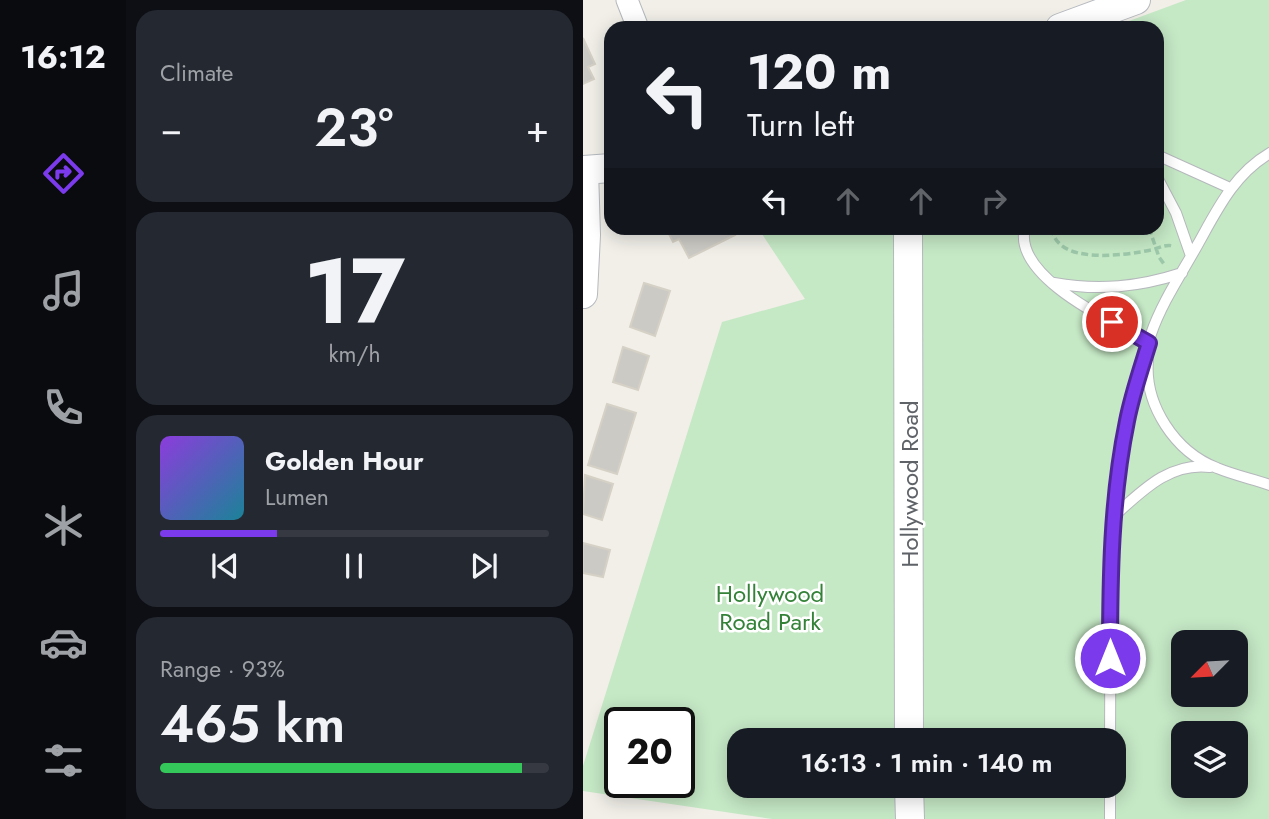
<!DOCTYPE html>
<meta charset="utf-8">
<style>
body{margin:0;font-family:Jost,sans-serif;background:#242831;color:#f1f3f6;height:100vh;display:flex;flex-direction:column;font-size:26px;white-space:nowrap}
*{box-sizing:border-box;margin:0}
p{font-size:23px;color:#9ea1a6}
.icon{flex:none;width:38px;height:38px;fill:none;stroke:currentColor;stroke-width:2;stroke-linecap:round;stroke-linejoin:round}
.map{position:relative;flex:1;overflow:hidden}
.drawer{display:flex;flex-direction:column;gap:10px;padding:10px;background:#0d0f14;width:457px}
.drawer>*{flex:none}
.top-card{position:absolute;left:21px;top:21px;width:560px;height:214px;border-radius:21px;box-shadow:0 4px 18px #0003;background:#171b24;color:#f1f3f6;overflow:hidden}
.needle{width:46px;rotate:246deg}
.controls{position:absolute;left:588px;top:630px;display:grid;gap:14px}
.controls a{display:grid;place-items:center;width:77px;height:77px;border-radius:14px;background:#171b24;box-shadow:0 4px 18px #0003;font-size:35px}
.speed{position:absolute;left:21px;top:707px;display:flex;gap:14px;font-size:35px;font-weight:700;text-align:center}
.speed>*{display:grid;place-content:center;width:91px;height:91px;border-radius:50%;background:#171b24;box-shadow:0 4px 18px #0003;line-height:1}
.speed .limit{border:4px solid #111;border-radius:10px;background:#fff;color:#111}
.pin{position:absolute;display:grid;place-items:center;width:60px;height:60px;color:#fff;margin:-30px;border:4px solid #fff;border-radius:50%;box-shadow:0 2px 7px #0007}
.me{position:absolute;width:77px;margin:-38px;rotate:0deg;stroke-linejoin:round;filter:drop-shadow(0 0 5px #0008)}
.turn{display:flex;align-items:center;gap:24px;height:147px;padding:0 28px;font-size:32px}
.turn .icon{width:91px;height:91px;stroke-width:2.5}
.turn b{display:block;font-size:49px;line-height:60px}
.lanes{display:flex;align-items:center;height:66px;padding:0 28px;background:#0003;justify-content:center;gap:35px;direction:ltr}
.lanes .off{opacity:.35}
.big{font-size:52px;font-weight:600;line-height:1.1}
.drawer .tile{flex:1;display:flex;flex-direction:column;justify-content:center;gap:10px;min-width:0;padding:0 24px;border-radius:21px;background:#242831}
.drawer .dial{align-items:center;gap:0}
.dial b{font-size:91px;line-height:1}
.song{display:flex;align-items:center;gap:21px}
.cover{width:84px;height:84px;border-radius:10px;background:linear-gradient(135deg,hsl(270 70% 55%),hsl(190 70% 35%))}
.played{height:7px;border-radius:4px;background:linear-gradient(90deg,#7c3aed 30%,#363941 30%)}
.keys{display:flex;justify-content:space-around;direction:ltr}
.heat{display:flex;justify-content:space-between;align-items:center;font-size:38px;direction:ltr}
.charge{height:10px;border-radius:5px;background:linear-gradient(90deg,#34c759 93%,#363941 0)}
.trip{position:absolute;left:144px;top:728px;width:399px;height:70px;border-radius:21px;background:#171b24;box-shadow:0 4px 18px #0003;font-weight:600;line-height:70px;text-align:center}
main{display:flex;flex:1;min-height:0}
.menu{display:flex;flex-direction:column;width:126px;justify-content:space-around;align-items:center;background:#090b0e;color:#9ea1a6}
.menu .icon{width:49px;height:49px}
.menu .active{color:#7c3aed}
.menu b{font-size:32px;color:#f1f3f6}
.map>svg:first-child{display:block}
.green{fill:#c5e8c5;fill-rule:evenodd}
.building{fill:#cccac5;stroke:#d6d1c6;stroke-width:2}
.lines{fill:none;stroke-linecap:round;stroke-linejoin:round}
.lane-casing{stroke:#b5b8bc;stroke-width:12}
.street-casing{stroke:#b5b8bc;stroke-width:23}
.secondary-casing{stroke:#b6babf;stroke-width:30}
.path{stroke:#9cc7a9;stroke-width:3.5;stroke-dasharray:7 3.5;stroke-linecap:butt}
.lane{stroke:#fff;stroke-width:10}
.street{stroke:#fff;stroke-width:21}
.secondary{stroke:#fff;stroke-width:28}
.route-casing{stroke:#51269a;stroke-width:18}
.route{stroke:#7c3aed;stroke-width:12}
.labels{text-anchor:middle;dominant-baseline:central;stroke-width:5;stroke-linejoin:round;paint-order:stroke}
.street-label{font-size:24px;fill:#5f6368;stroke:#fff}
.park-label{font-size:24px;fill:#348238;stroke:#fff}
</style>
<main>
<nav class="menu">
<b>16:12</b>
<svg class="icon active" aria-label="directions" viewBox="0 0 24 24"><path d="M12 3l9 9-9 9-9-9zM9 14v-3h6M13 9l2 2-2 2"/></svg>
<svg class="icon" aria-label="music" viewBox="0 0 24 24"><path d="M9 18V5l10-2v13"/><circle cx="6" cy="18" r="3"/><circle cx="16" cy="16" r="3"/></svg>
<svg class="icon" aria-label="phone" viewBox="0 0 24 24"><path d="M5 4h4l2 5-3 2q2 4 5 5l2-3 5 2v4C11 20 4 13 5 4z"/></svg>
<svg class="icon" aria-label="climate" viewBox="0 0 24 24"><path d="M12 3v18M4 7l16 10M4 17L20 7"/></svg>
<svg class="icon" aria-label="car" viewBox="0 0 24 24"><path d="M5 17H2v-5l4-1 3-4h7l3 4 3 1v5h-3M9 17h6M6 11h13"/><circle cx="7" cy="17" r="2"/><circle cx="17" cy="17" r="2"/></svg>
<svg class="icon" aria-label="filters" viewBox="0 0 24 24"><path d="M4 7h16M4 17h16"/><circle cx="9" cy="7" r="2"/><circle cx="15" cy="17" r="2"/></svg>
</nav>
<section class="drawer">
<div class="tile"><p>Climate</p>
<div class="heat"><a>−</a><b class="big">23°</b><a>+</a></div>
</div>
<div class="tile dial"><b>17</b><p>km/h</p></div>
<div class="tile">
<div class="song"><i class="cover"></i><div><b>Golden Hour</b><p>Lumen</p></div></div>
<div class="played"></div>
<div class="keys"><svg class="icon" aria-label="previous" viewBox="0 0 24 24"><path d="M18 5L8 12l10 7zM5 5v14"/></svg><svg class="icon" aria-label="pause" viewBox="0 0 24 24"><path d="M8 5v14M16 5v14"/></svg><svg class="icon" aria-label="next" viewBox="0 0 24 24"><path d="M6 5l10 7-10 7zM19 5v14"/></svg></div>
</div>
<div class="tile"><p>Range · 93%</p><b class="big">465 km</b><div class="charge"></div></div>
</section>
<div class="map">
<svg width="687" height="819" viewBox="0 0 687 819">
<rect width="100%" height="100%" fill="#f1efe8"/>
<path class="green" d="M 603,0 L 686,0 L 686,819 L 339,819 L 339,786 L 530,786 L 530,740 L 339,740 L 337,228 L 574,228 L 574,28 L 527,28 ZM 600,642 L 653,642 L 653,695 L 600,695 ZM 600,733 L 653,733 L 653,786 L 600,786 Z
M 175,228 L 319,228 L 318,740 L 156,740 L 156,786 L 318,786 L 317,819 L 189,819 L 0,791 L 0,766 L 139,322 L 222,299 ZM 37,723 L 96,723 L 96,782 L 37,782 Z"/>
<path class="building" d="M 0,38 L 12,64 L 5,67 L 11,79 L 0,84 Z
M 83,228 L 148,228 L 152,235 L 106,258 L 96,239 L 90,242 Z
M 61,283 L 87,291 L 72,336 L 47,327 Z
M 40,347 L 66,356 L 55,390 L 30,382 Z
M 24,404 L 53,413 L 34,474 L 5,465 Z
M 2,475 L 30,484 L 19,520 L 0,514 Z
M 0,543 L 27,550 L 20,577 L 0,573 Z"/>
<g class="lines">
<defs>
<path id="lane" d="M 574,155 L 647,188
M 574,177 L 593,213 L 608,256
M 442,228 C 429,277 531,323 566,343
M 471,283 C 516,291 556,287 599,273
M 565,360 C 561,405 592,452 634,468 C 651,475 669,479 687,485
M 531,516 C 559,491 586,462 627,467
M 527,740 C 528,603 523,465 568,334 C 579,302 599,273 615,244 C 634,210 651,174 687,153
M 527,819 L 527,786"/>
<path id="street" d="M 44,0 L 55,28"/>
<path id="secondary" d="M 477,28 L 553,0
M 0,170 L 28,168
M 325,228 L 326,740
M 0,294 L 3,235 L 1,170
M 326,786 L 327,819"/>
</defs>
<use href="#lane" class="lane-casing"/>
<use href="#street" class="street-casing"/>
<use href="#secondary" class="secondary-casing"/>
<path class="path" d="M 469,228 C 473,266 543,255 568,250 C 577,248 582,244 590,246
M 566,228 L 576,257 L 581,264"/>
<use href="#lane" class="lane"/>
<use href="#street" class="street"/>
<use href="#secondary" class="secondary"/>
</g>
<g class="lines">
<defs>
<path id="route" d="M 527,658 C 527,578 528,499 544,421 C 549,395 558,369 566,343 L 529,322"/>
</defs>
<use href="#route" class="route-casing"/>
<use href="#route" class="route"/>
</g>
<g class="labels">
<g class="street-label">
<text transform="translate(326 484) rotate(-90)">Hollywood Road</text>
</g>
<g class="park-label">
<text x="187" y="593">Hollywood<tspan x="187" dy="28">Road Park</tspan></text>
</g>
</g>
</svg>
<div class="controls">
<a><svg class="needle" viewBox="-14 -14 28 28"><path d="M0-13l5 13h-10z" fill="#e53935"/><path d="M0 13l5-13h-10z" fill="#9ea1a6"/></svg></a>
<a><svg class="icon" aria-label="layers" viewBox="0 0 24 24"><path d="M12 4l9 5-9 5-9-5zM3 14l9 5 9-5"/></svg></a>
</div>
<div class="speed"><div class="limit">20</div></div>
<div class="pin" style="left:529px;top:322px;background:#d93025"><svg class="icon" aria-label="arrive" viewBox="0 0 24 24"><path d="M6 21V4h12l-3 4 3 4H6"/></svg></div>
<svg class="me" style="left:527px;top:658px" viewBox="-20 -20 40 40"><circle r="17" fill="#7c3aed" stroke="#fff" stroke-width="3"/><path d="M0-11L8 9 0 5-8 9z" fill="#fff"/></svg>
<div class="trip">16:13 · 1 min · 140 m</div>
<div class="top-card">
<div class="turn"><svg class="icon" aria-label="left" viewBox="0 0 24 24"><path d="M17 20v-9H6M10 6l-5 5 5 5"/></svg><div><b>120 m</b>Turn left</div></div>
<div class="lanes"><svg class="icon" aria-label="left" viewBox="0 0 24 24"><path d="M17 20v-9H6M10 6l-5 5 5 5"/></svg><svg class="icon off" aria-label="ahead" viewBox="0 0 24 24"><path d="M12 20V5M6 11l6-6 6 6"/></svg><svg class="icon off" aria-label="ahead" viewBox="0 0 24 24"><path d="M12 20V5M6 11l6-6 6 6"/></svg><svg class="icon off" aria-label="right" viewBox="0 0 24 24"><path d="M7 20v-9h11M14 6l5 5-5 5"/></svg></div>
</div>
</div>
</main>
